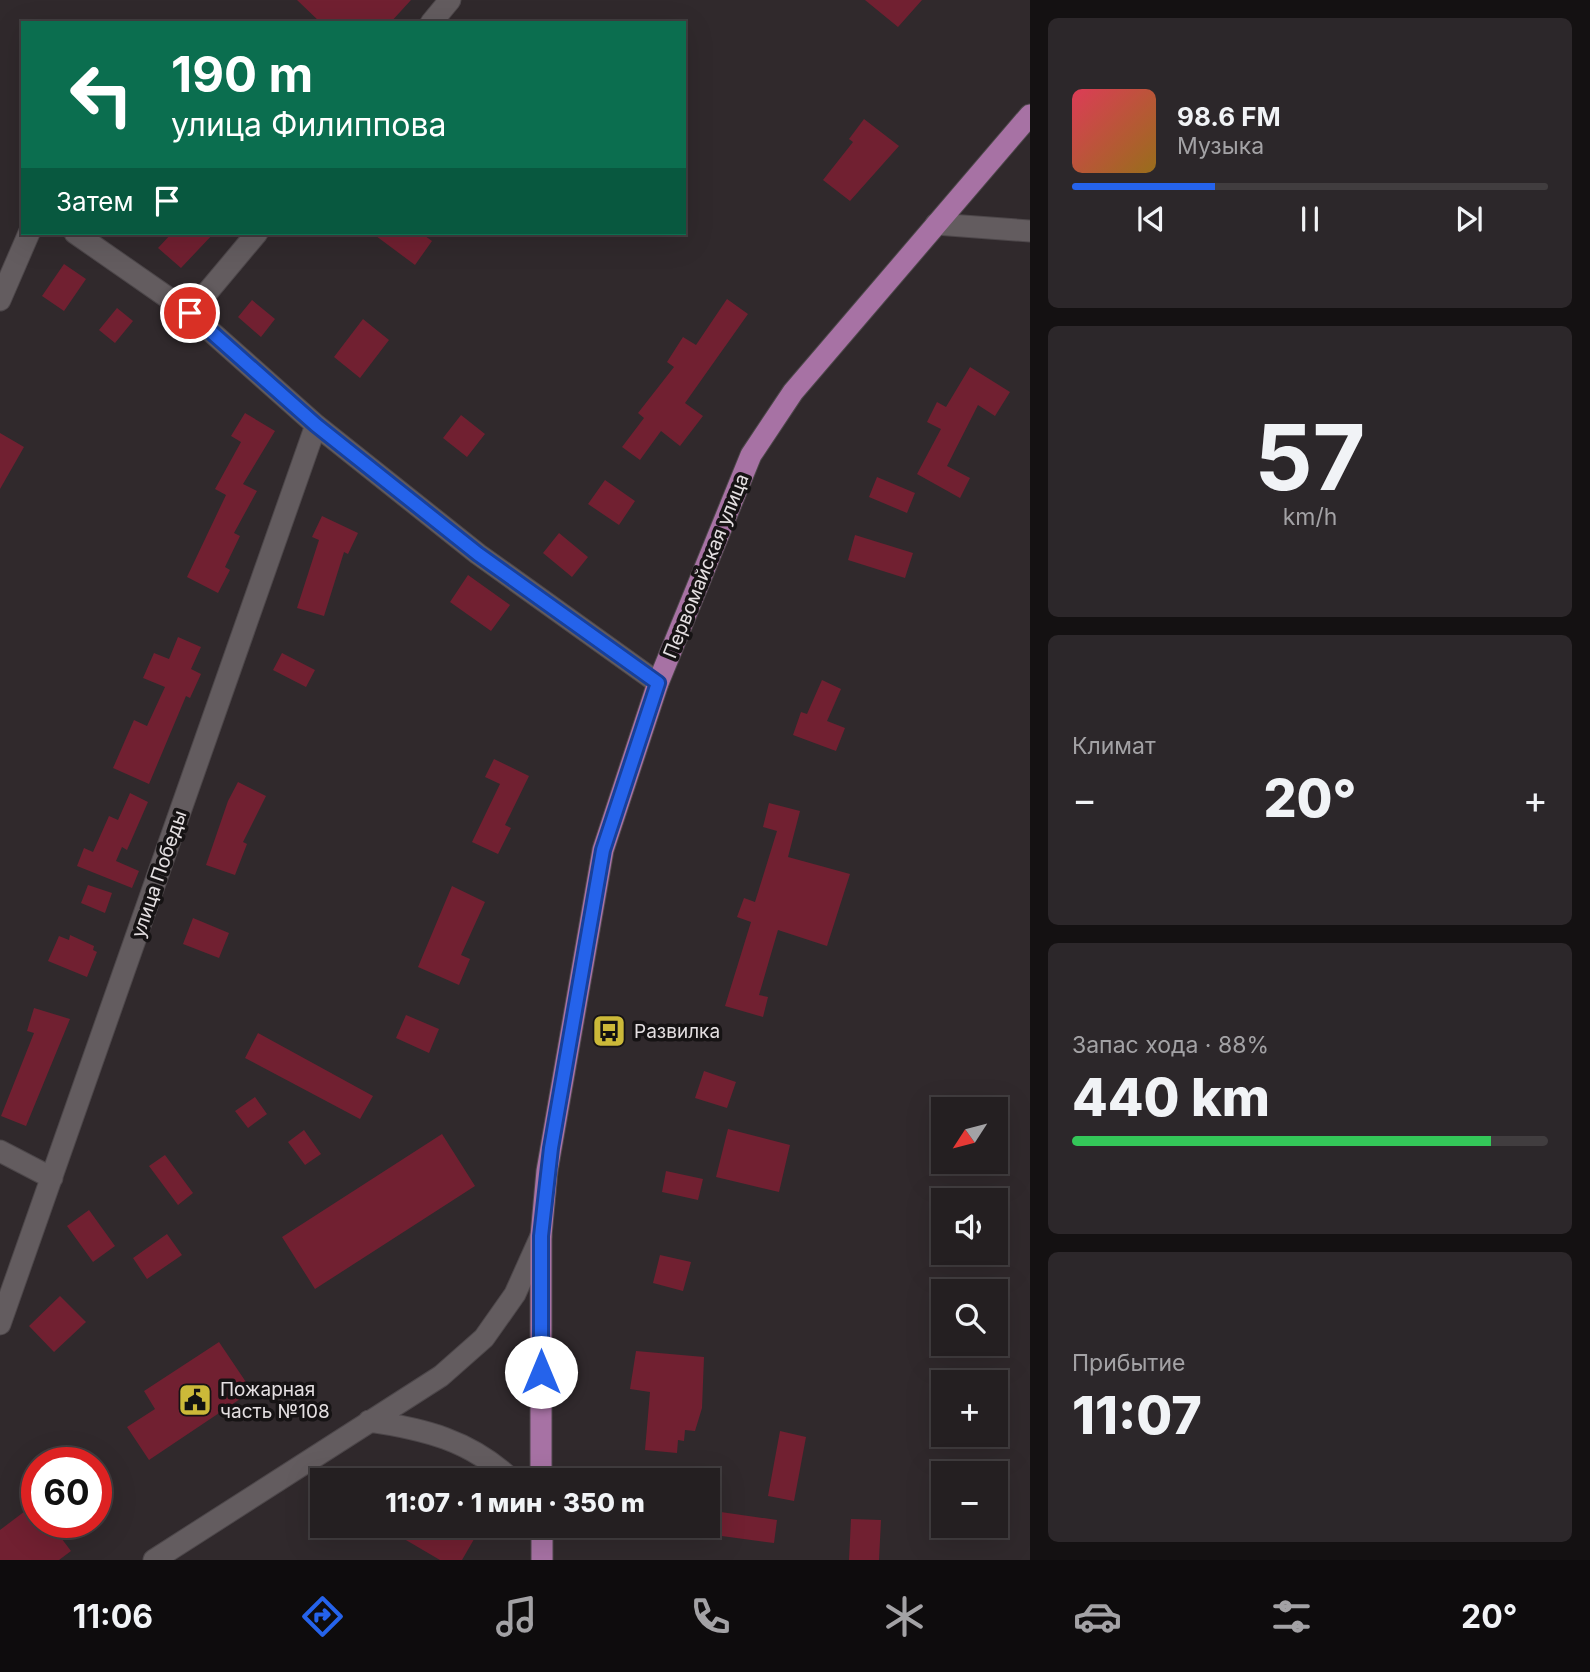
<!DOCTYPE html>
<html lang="ru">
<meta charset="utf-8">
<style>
body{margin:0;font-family:Inter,sans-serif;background:#2c272a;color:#f1f3f6;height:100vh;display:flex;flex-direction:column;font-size:26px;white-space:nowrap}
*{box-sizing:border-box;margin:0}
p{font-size:23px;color:#a3a2a5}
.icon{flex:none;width:38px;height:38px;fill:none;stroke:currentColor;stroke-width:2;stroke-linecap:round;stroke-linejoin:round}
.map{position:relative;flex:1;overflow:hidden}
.sheet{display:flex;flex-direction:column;gap:18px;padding:18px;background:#141112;width:560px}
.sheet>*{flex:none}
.guide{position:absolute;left:21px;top:21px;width:665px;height:214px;border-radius:0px;box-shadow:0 7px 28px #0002,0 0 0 2px #413d3f;background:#0b6e4f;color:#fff;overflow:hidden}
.needle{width:46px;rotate:234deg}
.buttons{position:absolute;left:931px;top:1097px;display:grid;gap:14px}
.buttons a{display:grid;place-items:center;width:77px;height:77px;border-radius:0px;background:#241f21;box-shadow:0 7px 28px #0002,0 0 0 2px #413d3f;font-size:35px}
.speed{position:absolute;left:21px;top:1447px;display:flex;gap:14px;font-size:35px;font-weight:700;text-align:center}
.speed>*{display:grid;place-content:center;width:91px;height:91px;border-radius:50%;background:#241f21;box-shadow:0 7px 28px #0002,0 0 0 2px #413d3f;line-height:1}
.speed .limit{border:10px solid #d22;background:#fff;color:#111}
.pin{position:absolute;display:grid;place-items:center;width:60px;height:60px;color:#fff;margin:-30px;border:4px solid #fff;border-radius:50%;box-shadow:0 2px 7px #0007}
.me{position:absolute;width:77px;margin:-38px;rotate:0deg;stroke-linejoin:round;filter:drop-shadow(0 0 5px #0008)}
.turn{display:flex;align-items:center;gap:24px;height:147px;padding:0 35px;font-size:32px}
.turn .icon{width:91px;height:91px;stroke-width:2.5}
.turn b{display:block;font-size:49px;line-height:60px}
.then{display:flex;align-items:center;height:66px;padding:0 35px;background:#0003;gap:14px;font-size:26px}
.big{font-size:52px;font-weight:800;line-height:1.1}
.sheet .tile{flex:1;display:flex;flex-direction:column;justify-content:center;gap:10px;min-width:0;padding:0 24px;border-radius:10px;background:#2c272a}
.sheet .dial{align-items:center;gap:0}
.dial b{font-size:91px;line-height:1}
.song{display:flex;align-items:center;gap:21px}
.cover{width:84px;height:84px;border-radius:10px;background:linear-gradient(135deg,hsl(350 70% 55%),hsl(40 70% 35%))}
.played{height:7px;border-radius:4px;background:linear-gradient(90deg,#2563eb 30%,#413d3f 30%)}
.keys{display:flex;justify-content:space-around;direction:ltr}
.heat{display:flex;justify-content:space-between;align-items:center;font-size:38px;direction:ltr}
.charge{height:10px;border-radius:5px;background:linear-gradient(90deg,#34c759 88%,#413d3f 0)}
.trip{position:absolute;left:310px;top:1468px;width:410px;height:70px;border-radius:0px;background:#241f21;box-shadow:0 7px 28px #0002,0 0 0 2px #413d3f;font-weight:800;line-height:70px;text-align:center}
.menu{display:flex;height:112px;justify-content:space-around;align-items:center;background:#0e0c0d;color:#a3a2a5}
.menu .icon{width:49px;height:49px}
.menu .current{color:#2563eb}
.menu b{font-size:32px;color:#f1f3f6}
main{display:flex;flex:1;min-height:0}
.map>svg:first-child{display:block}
.building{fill:#712031}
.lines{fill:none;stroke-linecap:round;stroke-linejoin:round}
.street-casing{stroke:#4d474a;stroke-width:23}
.secondary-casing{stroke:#4d474a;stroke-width:23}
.primary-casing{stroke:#4d474a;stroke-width:23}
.street{stroke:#635c5f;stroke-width:21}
.secondary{stroke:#635c5f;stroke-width:21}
.primary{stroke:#a772a4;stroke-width:21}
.route-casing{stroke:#184099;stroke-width:18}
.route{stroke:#2563eb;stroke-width:12}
.labels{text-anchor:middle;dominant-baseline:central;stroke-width:7;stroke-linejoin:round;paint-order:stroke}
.street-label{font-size:19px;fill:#e4dfe1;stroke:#161314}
.poi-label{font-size:19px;fill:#e4dfe1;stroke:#161314;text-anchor:start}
</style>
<main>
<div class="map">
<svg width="1030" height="1560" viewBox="0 0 1030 1560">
<rect width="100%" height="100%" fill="#30292c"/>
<path class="building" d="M 297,0 L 411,0 L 390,23 L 321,23 Z
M 865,0 L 922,0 L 898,27 Z
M 864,119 L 899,146 L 850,201 L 823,180 L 853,142 L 849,139 Z
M 172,233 L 214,233 L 181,268 L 158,248 Z
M 372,233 L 421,233 L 432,241 L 415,265 Z
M 64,264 L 86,279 L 64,311 L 42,296 Z
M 727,299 L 748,314 L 685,403 L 703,416 L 680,446 L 661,431 L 640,460 L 622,447 L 644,418 L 638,413 L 674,367 L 667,362 L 683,337 L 696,345 Z
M 252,300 L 275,319 L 261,337 L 238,317 Z
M 117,308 L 133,321 L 115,343 L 99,330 Z
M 363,319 L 389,340 L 360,378 L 334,357 Z
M 970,367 L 1010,392 L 995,416 L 978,405 L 947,466 L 970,478 L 960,498 L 917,474 L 941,429 L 927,422 L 937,402 L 946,407 Z
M 245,413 L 275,431 L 243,484 L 257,491 L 234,533 L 240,536 L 225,567 L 230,570 L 218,593 L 187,577 L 226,495 L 215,489 L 241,442 L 231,436 Z
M 461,415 L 485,434 L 467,457 L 443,438 Z
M 0,433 L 24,447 L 0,489 Z
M 877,477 L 915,493 L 907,513 L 869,497 Z
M 605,480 L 635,501 L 619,525 L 588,504 Z
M 322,516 L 358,533 L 348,554 L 344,552 L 324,616 L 297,608 L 319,540 L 312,537 Z
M 559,533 L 588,557 L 572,577 L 543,553 Z
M 855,535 L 913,553 L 905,578 L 848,560 Z
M 468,575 L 510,605 L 491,631 L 450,602 Z
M 178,637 L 201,647 L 191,669 L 201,674 L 190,698 L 186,696 L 149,784 L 113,768 L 134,720 L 147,726 L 165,687 L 143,678 L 154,653 L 169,659 Z
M 282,653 L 315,670 L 306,687 L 273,670 Z
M 822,680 L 841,689 L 827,721 L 845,728 L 836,751 L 793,735 L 801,712 L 807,714 Z
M 494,759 L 529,776 L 505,825 L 511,828 L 498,854 L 472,842 L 500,784 L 485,777 Z
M 238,782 L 266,796 L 243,842 L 247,844 L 235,875 L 206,865 L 228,801 Z
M 130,793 L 148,802 L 127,850 L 122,847 L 116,861 L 139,871 L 132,888 L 77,866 L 84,848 L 93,852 L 109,816 L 118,820 Z
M 769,803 L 800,811 L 788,857 L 850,874 L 827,946 L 778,930 L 759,995 L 768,997 L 763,1017 L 725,1006 L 751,922 L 737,917 L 744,898 L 755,902 L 777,831 L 763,827 Z
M 88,885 L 112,893 L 105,913 L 81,903 Z
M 452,886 L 485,902 L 461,955 L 470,959 L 459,985 L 418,967 Z
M 193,918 L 229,933 L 219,958 L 183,944 Z
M 70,935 L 94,946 L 93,950 L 97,952 L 87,977 L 48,961 L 59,936 L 69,940 Z
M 34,1008 L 70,1019 L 26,1126 L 1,1116 L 34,1033 L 27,1031 Z
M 406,1015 L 439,1029 L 429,1053 L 396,1038 Z
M 258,1033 L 373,1096 L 360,1119 L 245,1058 Z
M 704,1071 L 736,1082 L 727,1108 L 695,1098 Z
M 255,1097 L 267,1114 L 248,1128 L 235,1111 Z
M 728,1129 L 790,1145 L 779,1192 L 716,1177 Z
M 304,1130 L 321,1154 L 305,1165 L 288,1142 Z
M 442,1134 L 475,1186 L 315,1289 L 282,1237 Z
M 165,1155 L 193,1193 L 178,1205 L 149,1166 Z
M 666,1171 L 703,1179 L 698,1200 L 662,1192 Z
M 89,1210 L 115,1246 L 93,1262 L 67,1226 Z
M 167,1234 L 182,1255 L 147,1279 L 133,1258 Z
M 660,1255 L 691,1262 L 683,1291 L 653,1283 Z
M 60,1296 L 86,1322 L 54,1352 L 29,1326 Z
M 219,1342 L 252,1391 L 149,1460 L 127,1427 L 155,1409 L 144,1391 Z
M 636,1351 L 704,1357 L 702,1408 L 695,1431 L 685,1430 L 684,1441 L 678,1440 L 677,1453 L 645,1450 L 650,1392 L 630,1389 Z
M 780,1431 L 806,1437 L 794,1501 L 768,1496 Z
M 37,1502 L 37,1522 L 49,1522 L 71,1551 L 59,1560 L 0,1560 L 0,1530 Z
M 707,1510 L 777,1520 L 774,1543 L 707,1534 Z
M 851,1519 L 881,1520 L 879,1560 L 849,1560 Z
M 382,1526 L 464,1526 L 477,1534 L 462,1560 L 440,1560 Z"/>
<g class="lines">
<defs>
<path id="street" d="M 431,23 L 450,0
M 936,224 L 1030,231
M 75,233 L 190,313 L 316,425 L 478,554 L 658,683
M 0,300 L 29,233
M 190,313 L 257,233
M 0,1151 L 52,1178
M 0,1324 L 316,425"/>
<path id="secondary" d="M 369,1421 C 424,1429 470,1440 512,1480
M 154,1560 L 441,1376 L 484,1338 L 515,1294 L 541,1236"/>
<path id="primary" d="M 541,1480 L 541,1236 L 547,1171 L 603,850 L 658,683 L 751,455 L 793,392 L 1030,115
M 542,1526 L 542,1560"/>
</defs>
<use href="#street" class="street-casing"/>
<use href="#secondary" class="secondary-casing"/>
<use href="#primary" class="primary-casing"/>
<use href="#street" class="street"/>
<use href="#secondary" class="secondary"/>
<use href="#primary" class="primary"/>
</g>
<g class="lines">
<defs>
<path id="route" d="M 190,313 L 316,425 L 478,554 L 658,683 L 603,850 L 551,1148 L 541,1236 L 541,1372"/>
</defs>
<use href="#route" class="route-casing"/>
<use href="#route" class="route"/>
</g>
<defs>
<symbol id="bus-square" viewBox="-11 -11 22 22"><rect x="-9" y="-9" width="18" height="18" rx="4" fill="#ccb939" stroke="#161314"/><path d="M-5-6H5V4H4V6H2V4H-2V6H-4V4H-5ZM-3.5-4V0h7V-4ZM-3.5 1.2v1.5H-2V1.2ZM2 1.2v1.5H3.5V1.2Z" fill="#111"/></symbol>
<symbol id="civic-square" viewBox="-11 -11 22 22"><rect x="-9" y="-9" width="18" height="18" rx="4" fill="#ccb939" stroke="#161314"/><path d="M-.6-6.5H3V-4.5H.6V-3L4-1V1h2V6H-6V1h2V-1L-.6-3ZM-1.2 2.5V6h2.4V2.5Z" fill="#111"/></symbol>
</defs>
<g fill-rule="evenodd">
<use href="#bus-square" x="590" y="1012" width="38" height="38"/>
<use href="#civic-square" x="176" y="1381" width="38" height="38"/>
</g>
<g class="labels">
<g class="street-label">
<text transform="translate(706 566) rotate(-68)">Первомайская улица</text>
<text transform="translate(159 874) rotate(-71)">улица Победы</text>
</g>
<g class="poi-label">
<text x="634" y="1031">Развилка</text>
<text x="220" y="1389">Пожарная<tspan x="220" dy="22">часть №108</tspan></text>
</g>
</g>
</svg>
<div class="buttons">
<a><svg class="needle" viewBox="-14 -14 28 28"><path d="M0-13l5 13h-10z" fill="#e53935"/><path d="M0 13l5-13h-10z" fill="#a3a2a5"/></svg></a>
<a><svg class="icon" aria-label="sound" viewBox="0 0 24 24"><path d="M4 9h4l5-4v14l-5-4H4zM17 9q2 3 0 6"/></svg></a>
<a><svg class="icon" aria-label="search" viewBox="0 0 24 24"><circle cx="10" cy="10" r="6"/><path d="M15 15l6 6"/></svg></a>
<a>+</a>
<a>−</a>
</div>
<div class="speed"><div class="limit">60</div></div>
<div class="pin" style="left:190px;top:313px;background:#d93025"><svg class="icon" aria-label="arrive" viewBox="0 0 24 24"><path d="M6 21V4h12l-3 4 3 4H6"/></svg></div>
<svg class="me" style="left:541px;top:1372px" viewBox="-20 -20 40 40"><circle r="19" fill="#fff"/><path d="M0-13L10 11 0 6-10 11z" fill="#2563eb"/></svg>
<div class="trip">11:07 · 1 мин · 350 m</div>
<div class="guide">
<div class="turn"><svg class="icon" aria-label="left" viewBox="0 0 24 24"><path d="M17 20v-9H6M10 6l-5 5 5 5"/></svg><div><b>190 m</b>улица Филиппова</div></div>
<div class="then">Затем<svg class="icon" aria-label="arrive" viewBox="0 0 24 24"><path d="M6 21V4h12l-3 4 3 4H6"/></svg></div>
</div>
</div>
<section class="sheet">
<div class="tile">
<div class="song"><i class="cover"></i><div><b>98.6 FM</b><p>Музыка</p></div></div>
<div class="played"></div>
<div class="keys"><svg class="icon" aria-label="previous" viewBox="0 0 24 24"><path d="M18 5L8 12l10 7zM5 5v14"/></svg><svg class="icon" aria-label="pause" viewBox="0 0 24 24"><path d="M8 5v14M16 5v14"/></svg><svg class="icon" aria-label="next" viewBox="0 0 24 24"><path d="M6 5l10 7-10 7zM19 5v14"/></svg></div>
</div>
<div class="tile dial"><b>57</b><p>km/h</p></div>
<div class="tile"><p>Климат</p>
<div class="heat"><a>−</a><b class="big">20°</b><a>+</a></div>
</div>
<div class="tile"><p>Запас хода · 88%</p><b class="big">440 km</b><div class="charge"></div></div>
<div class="tile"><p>Прибытие</p><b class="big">11:07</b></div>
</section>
</main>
<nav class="menu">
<b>11:06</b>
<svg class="icon current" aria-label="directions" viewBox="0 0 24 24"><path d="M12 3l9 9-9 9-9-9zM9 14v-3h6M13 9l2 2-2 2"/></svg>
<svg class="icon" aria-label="music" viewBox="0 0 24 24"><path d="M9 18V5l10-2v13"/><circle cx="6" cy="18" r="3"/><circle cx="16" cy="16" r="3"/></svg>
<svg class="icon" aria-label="phone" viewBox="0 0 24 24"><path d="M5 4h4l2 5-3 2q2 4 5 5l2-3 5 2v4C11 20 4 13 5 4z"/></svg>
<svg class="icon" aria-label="climate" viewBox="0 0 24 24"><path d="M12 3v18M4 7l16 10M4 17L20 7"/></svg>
<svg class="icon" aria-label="car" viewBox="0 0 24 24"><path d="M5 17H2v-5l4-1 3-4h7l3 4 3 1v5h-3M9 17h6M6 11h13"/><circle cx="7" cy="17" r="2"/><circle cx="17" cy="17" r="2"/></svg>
<svg class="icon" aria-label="filters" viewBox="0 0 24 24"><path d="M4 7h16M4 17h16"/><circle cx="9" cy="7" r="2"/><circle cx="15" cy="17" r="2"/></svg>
<b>20°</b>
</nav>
